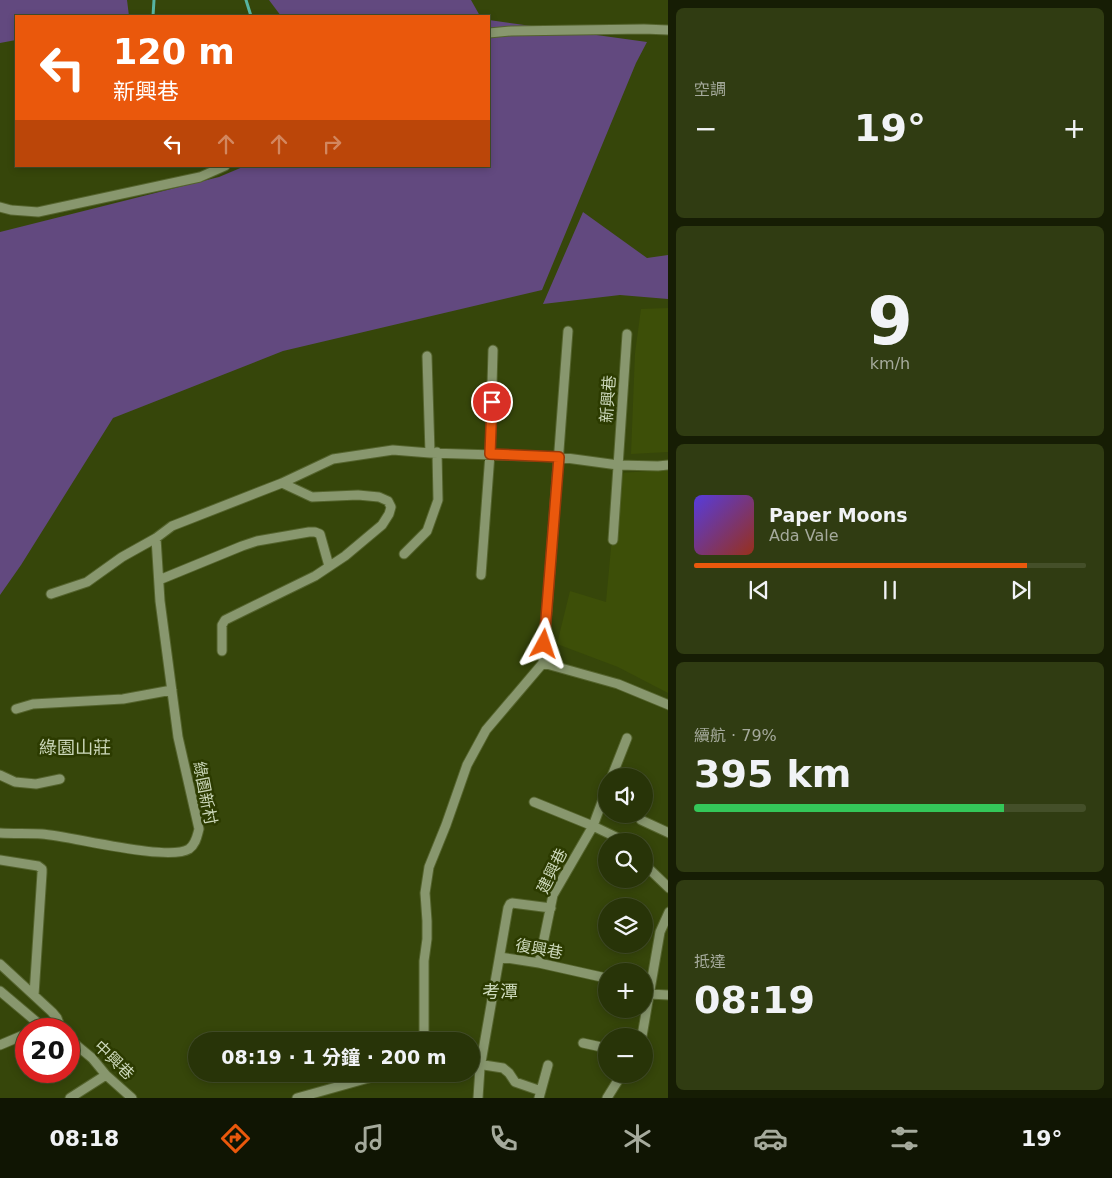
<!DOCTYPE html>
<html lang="zh-TW">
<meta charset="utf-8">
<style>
body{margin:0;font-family:"DejaVu Sans","Noto Sans TC",sans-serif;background:#303c12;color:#f1f3f6;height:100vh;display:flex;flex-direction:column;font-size:19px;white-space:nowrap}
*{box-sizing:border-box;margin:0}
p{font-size:16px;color:#a5aa9c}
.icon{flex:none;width:28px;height:28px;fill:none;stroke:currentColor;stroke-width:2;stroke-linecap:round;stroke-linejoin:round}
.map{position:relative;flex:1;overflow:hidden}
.panel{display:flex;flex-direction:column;gap:8px;padding:8px;background:#161d04;width:444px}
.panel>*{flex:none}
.top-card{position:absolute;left:15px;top:15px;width:475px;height:152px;border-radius:0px;box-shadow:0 2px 8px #0003,0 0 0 1px #444f29;background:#ea580c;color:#fff;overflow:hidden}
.fabs{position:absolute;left:598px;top:768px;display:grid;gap:10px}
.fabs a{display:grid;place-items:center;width:55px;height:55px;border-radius:50%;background:#283408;box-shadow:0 2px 8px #0003,0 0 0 1px #444f29;font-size:25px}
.speed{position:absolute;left:15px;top:1018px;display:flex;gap:10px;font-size:25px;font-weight:700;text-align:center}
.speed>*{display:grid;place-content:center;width:65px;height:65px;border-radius:50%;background:#283408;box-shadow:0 2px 8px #0003,0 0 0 1px #444f29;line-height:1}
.speed .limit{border:8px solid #d22;background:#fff;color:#111}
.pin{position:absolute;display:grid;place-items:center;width:42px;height:42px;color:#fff;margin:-21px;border:2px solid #fff;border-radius:50%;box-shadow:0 1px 5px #0007}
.me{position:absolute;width:55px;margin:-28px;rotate:5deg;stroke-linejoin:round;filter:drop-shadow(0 0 4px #0008)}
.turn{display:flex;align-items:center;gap:18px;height:105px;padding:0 15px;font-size:22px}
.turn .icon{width:65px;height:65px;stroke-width:2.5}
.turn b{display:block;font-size:35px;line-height:42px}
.lanes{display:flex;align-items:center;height:48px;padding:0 15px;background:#0003;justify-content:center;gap:25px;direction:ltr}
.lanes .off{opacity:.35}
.big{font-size:38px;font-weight:700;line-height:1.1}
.panel .tile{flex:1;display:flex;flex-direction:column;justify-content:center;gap:8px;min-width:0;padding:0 18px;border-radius:8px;background:#303c12}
.panel .dial{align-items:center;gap:0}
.dial b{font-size:65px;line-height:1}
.song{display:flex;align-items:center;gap:15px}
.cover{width:60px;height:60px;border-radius:8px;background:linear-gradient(135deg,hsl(250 70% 55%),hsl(10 70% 35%))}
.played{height:5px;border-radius:2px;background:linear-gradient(90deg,#ea580c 85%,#444f29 85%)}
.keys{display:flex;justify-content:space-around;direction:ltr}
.heat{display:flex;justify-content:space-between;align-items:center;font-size:28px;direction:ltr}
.charge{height:8px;border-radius:4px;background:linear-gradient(90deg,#34c759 79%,#444f29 0)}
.trip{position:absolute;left:188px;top:1032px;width:292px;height:50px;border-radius:25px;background:#283408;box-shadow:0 2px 8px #0003,0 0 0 1px #444f29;font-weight:700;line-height:50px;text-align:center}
.tab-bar{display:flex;height:80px;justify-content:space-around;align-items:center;background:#101503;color:#a5aa9c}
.tab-bar .icon{width:35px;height:35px}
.tab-bar .current{color:#ea580c}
.tab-bar b{font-size:22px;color:#f1f3f6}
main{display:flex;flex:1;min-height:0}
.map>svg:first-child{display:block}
.built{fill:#3d4f08}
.green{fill:#62497f}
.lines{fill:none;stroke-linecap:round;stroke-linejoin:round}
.stream{stroke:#56b4a2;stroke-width:3}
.minor-casing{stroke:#54632d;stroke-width:11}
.minor{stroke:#88976e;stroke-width:9}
.route-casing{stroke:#983908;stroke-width:12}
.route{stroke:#ea580c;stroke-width:9}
.labels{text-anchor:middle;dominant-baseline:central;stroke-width:5;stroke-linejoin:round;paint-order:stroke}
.street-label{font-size:16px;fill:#ccd8ba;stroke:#2c3b00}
.neighbourhood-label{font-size:18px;fill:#ccd8ba;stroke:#2c3b00}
</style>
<main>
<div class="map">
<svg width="669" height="1098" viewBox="0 0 669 1098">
<rect width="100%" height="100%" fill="#36460a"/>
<path class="built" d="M 668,308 L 668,452 L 631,454 L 635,353 L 641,309 Z
M 668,470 L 668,693 L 618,667 L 557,644 L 570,591 L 606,602 L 618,473 Z"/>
<path class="green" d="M 0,0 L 127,0 L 129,16 L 16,16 L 16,40 L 0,43 Z
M 269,0 L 471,0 L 480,16 L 281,16 Z
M 489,20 L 647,42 L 636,63 L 542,290 L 283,351 L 113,418 L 21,565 L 0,595 L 0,232 L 219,177 L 245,166 L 489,166 Z
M 583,212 L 647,258 L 668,255 L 668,299 L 620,295 L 543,304 Z"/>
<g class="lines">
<path class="stream" d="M 246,0 L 251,16
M 153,16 L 154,0"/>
<defs>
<path id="minor" d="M 489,33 L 511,31 L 644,29 L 669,30
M 0,207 L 11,210 L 38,212 L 200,177 L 225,166
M 427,356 L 430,453
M 613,540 L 627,334
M 404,554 L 427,531 L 438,500 L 437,452
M 481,575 L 490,454 L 493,350
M 159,580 L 242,546 L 257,541 L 309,532 L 315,532 L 320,534 L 329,566
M 51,594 L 87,582 L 122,557 L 156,538 L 172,526 L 282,483 L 333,459 L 393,450 L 430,453 L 559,457 L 618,465 L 658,466 L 669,465
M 222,651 L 222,625 L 225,620 L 315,576 L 345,556 L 382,525 L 389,514 L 391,507 L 388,501 L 379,497 L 358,495 L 312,497 L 282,483
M 543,663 L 568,331
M 543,663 L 618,684 L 669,705
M 16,709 L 33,704 L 123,699 L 172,690
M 0,775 L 15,782 L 36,784 L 60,779
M 612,776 L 627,738
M 534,802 L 593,826 L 618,838 L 621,841
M 641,820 L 669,833
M 0,833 C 14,834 28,833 42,834 C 71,836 168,862 189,849 C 196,844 197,836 199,829 L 178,737 L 160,601 L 156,538
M 0,860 L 38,866 L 42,869 L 42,873 L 34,995
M 644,864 L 669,888
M 500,957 L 539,963 L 606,978
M 539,963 L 553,895 L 593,826 L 606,791
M 0,964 L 52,1012 L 57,1018 L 61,1029
M 0,991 L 45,1029
M 649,994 L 669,995
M 642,1036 L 660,932 L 669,912
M 69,1041 L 75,1044 L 92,1058 L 106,1075 L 132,1098
M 424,1041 L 424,961 L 427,939 L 427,921 L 425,893 L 429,867 L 446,825 L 467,765 L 486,730 L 543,663
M 583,1043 L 606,1048
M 0,1045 L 26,1034
M 471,1063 L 503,1068 L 509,1073 L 515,1082 L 541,1091
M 70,1098 L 106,1075
M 297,1098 L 383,1074
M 478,1098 L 480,1068 L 508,908 L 510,904 L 512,903 L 551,908
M 539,1098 L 548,1065
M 607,1098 L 622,1074"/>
</defs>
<use href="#minor" class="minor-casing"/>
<use href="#minor" class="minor"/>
</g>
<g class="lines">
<defs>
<path id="route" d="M 492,402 L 490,454 L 559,457 L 544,644"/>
</defs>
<use href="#route" class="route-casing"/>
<use href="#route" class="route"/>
</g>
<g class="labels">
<g class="street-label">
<text transform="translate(608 399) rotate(-86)">新興巷</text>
<text transform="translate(205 793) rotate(79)">綠園新村</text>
<text transform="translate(552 871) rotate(-64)">建興巷</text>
<text transform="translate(539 949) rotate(10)">復興巷</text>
<text transform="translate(114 1060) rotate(44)">中興巷</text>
</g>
<g class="neighbourhood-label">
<text x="75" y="747">綠園山莊</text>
<text x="500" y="991">考潭</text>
</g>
</g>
</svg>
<div class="fabs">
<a><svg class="icon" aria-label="sound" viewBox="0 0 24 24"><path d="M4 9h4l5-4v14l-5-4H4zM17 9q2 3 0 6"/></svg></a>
<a><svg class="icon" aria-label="search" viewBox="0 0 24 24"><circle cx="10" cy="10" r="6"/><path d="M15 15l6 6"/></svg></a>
<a><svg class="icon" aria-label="layers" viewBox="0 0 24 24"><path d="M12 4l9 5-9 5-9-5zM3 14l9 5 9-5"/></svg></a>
<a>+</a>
<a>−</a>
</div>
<div class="speed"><div class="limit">20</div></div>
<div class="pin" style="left:492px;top:402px;background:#d93025"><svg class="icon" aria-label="arrive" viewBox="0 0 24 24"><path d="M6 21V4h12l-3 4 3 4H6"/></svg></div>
<svg class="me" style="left:544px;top:644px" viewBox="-20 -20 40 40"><path d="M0-17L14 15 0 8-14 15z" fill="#ea580c" stroke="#fff" stroke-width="4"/></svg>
<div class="trip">08:19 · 1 分鐘 · 200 m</div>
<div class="top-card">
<div class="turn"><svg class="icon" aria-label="left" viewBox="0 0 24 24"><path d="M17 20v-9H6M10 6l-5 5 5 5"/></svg><div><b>120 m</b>新興巷</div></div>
<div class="lanes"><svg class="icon" aria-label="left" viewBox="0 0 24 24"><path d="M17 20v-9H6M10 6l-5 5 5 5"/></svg><svg class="icon off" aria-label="ahead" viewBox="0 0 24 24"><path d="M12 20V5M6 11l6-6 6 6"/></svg><svg class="icon off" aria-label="ahead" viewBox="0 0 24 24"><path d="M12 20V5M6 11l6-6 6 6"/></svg><svg class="icon off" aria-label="right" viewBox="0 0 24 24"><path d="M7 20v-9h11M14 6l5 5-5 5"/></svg></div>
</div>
</div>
<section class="panel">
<div class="tile"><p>空調</p>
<div class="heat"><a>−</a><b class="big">19°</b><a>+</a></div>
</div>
<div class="tile dial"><b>9</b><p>km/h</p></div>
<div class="tile">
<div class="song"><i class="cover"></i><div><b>Paper Moons</b><p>Ada Vale</p></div></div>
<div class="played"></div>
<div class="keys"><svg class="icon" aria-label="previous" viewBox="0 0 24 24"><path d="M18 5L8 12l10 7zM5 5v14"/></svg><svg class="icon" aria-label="pause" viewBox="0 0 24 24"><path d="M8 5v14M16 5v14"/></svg><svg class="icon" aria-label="next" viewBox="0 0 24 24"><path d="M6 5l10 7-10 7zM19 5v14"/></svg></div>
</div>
<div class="tile"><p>續航 · 79%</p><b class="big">395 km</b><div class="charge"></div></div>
<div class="tile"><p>抵達</p><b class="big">08:19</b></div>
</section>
</main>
<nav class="tab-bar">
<b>08:18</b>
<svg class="icon current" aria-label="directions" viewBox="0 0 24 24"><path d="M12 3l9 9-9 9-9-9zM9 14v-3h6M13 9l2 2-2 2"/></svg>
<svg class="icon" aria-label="music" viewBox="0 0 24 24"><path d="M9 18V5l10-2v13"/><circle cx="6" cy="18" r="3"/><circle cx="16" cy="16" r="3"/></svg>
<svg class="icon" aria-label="phone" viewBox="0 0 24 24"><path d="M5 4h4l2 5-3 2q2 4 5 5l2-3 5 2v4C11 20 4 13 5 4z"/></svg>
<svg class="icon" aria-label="climate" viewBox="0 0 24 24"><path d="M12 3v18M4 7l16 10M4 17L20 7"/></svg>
<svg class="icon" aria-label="car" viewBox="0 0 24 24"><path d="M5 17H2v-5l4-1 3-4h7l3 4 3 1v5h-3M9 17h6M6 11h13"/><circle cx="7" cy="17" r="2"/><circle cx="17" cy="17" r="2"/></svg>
<svg class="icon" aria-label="filters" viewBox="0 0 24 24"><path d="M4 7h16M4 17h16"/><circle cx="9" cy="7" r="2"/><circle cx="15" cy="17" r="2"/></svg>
<b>19°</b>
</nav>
